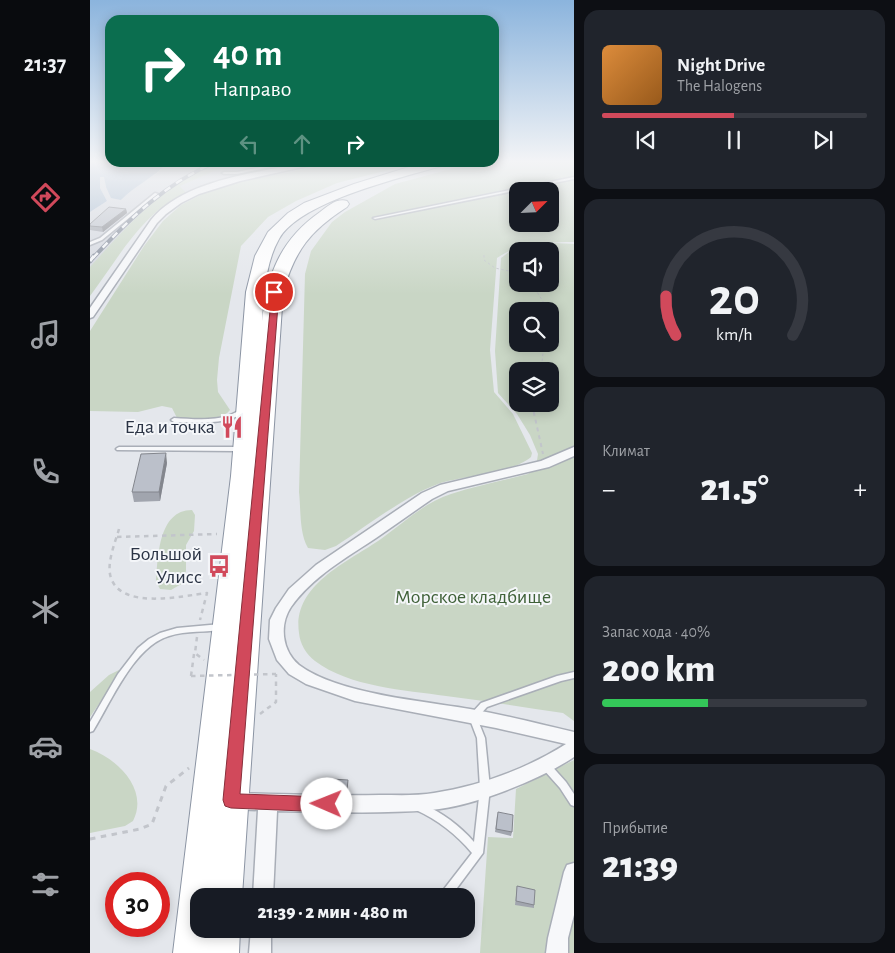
<!DOCTYPE html>
<html lang="ru">
<meta charset="utf-8">
<style>
body{margin:0;font-family:"Alegreya Sans",sans-serif;background:#20242c;color:#f1f3f6;height:100vh;display:flex;flex-direction:column;font-size:19px;white-space:nowrap}
*{box-sizing:border-box;margin:0}
p{font-size:16px;color:#9ea1a6}
.icon{flex:none;width:28px;height:28px;fill:none;stroke:currentColor;stroke-width:2;stroke-linecap:round;stroke-linejoin:round}
.map{position:relative;flex:1;overflow:hidden}
.panel{display:flex;flex-direction:column;gap:10px;padding:10px;background:#0d0f14;width:321px}
.panel>*{flex:none}
.top-card{position:absolute;left:15px;top:15px;width:394px;height:152px;border-radius:15px;box-shadow:0 2px 12px #0003;background:#0b6e4f;color:#fff;overflow:hidden}
.needle{width:32px;rotate:66deg}
.tools{position:absolute;left:419px;top:182px;display:grid;gap:10px}
.tools a{display:grid;place-items:center;width:50px;height:50px;border-radius:10px;background:#171b24;box-shadow:0 2px 12px #0003;font-size:25px}
.speed{position:absolute;left:15px;top:872px;display:flex;gap:10px;font-size:25px;font-weight:700;text-align:center}
.speed>*{display:grid;place-content:center;width:65px;height:65px;border-radius:50%;background:#171b24;box-shadow:0 2px 12px #0003;line-height:1}
.speed .limit{border:8px solid #d22;background:#fff;color:#111}
.pin{position:absolute;display:grid;place-items:center;width:42px;height:42px;color:#fff;margin:-21px;border:2px solid #fff;border-radius:50%;box-shadow:0 1px 5px #0007}
.me{position:absolute;width:55px;margin:-28px;rotate:271deg;stroke-linejoin:round;filter:drop-shadow(0 0 4px #0008)}
.turn{display:flex;align-items:center;gap:18px;height:105px;padding:0 25px;font-size:22px}
.turn .icon{width:65px;height:65px;stroke-width:2.5}
.turn b{display:block;font-size:35px;line-height:42px}
.lanes{display:flex;align-items:center;height:48px;padding:0 25px;background:#0003;justify-content:center;gap:25px;direction:ltr}
.lanes .off{opacity:.35}
.big{font-size:38px;font-weight:800;line-height:1.1}
.panel .card{flex:1;display:flex;flex-direction:column;justify-content:center;gap:8px;min-width:0;padding:0 18px;border-radius:15px;background:#20242c}
.panel .dial{align-items:center;gap:0}
.dial svg{height:130px;overflow:visible;fill:none;stroke:#363941;stroke-width:7;stroke-linecap:round;text-anchor:middle}
.dial text{fill:#f1f3f6;stroke:none}
.song{display:flex;align-items:center;gap:15px}
.cover{width:60px;height:60px;border-radius:8px;background:linear-gradient(135deg,hsl(30 70% 55%),hsl(30 70% 35%))}
.played{height:5px;border-radius:2px;background:linear-gradient(90deg,#d1495b 50%,#363941 50%)}
.keys{display:flex;justify-content:space-around;direction:ltr}
.heat{display:flex;justify-content:space-between;align-items:center;font-size:28px;direction:ltr}
.charge{height:8px;border-radius:4px;background:linear-gradient(90deg,#34c759 40%,#363941 0)}
.trip{position:absolute;left:100px;top:888px;width:285px;height:50px;border-radius:15px;background:#171b24;box-shadow:0 2px 12px #0003;font-weight:800;line-height:50px;text-align:center}
main{display:flex;flex:1;min-height:0}
.dock{display:flex;flex-direction:column;width:90px;justify-content:space-around;align-items:center;background:#090b0e;color:#9ea1a6}
.dock .icon{width:35px;height:35px}
.dock .current{color:#d1495b}
.dock b{font-size:22px;color:#f1f3f6}
.map>svg:first-child{display:block}
.built{fill:#d2d6de}
.green{fill:#c9d6c5;fill-rule:evenodd}
.water{fill:#9fb4cc}
.lines{fill:none;stroke-linecap:round;stroke-linejoin:round}
.lane-casing{stroke:#a9aeb7;stroke-width:3}
.street-casing{stroke:#a9aeb7;stroke-width:3}
.highway-casing{stroke:#8b94a3;stroke-width:2}
.path-far3{stroke:#c2c5cb;stroke-width:1;stroke-dasharray:2.5 2.5;stroke-linecap:butt}
.path-far2{stroke:#c2c5cb;stroke-width:2;stroke-dasharray:4 4;stroke-linecap:butt}
.path-far1{stroke:#c2c5cb;stroke-width:2.5;stroke-dasharray:4.5 4.5;stroke-linecap:butt}
.path{stroke:#c2c5cb;stroke-width:3;stroke-dasharray:5.5 5.5;stroke-linecap:butt}
.lane{fill:#f7f8fa;fill-rule:evenodd}
.street{fill:#f7f8fa;fill-rule:evenodd}
.highway{fill:#fff;fill-rule:evenodd}
.rail-far1-casing{stroke:#7d8696;stroke-width:4}
.rail-casing{stroke:#7d8696;stroke-width:4.5}
.rail-far1{stroke:#f4f6f9;stroke-width:2.5;stroke-dasharray:7;stroke-linecap:butt}
.rail{stroke:#f4f6f9;stroke-width:3;stroke-dasharray:9;stroke-linecap:butt}
.path-bridge{stroke:#c2c5cb;stroke-width:2.5;stroke-dasharray:4.5 4.5;stroke-linecap:butt}
.wall{fill:#a1a5ae}
.shaded-wall{fill:#83868d}
.building{fill:#bbc0ca;stroke:#83868d}
.route{fill:#d1495b;stroke:#882f3b}
.labels{text-anchor:middle;dominant-baseline:central;stroke-width:4;stroke-linejoin:round;paint-order:stroke}
.poi-label{font-size:20px;fill:#2b3445;stroke:#f4f6f9;text-anchor:end}
.park-label{font-size:20px;fill:#3f6138;stroke:#f4f6f9}
</style>
<main>
<nav class="dock">
<b>21:37</b>
<svg class="icon current" aria-label="directions" viewBox="0 0 24 24"><path d="M12 3l9 9-9 9-9-9zM9 14v-3h6M13 9l2 2-2 2"/></svg>
<svg class="icon" aria-label="music" viewBox="0 0 24 24"><path d="M9 18V5l10-2v13"/><circle cx="6" cy="18" r="3"/><circle cx="16" cy="16" r="3"/></svg>
<svg class="icon" aria-label="phone" viewBox="0 0 24 24"><path d="M5 4h4l2 5-3 2q2 4 5 5l2-3 5 2v4C11 20 4 13 5 4z"/></svg>
<svg class="icon" aria-label="climate" viewBox="0 0 24 24"><path d="M12 3v18M4 7l16 10M4 17L20 7"/></svg>
<svg class="icon" aria-label="car" viewBox="0 0 24 24"><path d="M5 17H2v-5l4-1 3-4h7l3 4 3 1v5h-3M9 17h6M6 11h13"/><circle cx="7" cy="17" r="2"/><circle cx="17" cy="17" r="2"/></svg>
<svg class="icon" aria-label="filters" viewBox="0 0 24 24"><path d="M4 7h16M4 17h16"/><circle cx="9" cy="7" r="2"/><circle cx="15" cy="17" r="2"/></svg>
</nav>
<div class="map">
<svg width="484" height="953" viewBox="0 0 484 953">
<rect width="100%" height="100%" fill="#e4e7ec"/>
<path class="built" d="M 77,163 L 218,163 L 95,194 L 66,211 L 37,238 L 0,290 L 0,212 L 17,201 L 10,188 L 10,177 L 14,177 L 16,187 L 31,200 L 42,188 L 68,173 Z"/>
<path class="green" d="M 404,161 L 484,161 L 484,242 C 459,242 428,243 407,258 L 400,350 L 404,392 L 423,414 L 442,453 L 441,457 C 423,473 372,476 348,484 C 317,495 275,527 246,546 L 235,550 L 218,548 C 209,533 211,509 209,492 L 215,274 L 221,251 L 242,222 L 255,212 L 305,184 L 383,163 ZM 428,191 L 460,191 L 460,224 L 428,224 Z
M 132,162 L 148,163 L 133,167 L 90,186 L 96,193 C 52,212 28,259 0,296 L 0,267 C 39,224 75,182 132,162 Z
M 246,163 L 326,163 L 247,183 L 206,201 L 178,217 L 151,246 L 129,358 L 127,380 L 128,392 L 140,410 C 131,422 105,418 91,419 L 87,418 L 82,408 L 72,406 L 48,412 L 0,411 L 0,331 L 54,246 L 73,221 L 91,205 L 114,193 L 138,184 Z
M 465,243 L 484,244 L 484,721 L 473,713 C 434,707 395,701 356,696 C 315,690 259,687 225,661 C 216,654 210,644 209,633 C 202,585 258,562 291,539 C 312,524 335,502 361,494 C 386,486 412,481 438,474 L 446,467 L 448,454 L 440,435 L 427,414 L 408,393 L 405,351 L 411,258 L 419,252 ZM 428,251 L 460,251 L 460,284 L 428,284 ZM 428,311 L 460,311 L 460,344 L 428,344 ZM 428,371 L 460,371 L 460,404 L 428,404 Z
M 102,510 L 105,515 L 104,531 L 96,545 L 96,571 L 93,583 L 81,590 L 70,589 L 66,582 C 68,558 68,510 102,510 Z
M 29,670 L 30,673 L 0,717 L 0,692 L 19,675 Z
M 0,749 C 28,759 59,790 43,821 L 35,826 L 0,833 Z
M 484,760 L 484,953 L 390,953 L 398,837 L 423,838 L 426,789 Z"/>
<path class="water" d="M 0,161 L 77,163 C 64,178 45,185 31,200 L 21,198 L 16,187 L 14,177 L 10,177 L 10,188 L 17,201 L 0,212 Z"/>
<g class="lines">
<defs>
<path id="lane" d="M 196,162 L 205,162 L 147,174 L 134,174 L 132,173 L 134,172 L 147,172 Z
M 484,177 L 484,179 L 285,219 L 283,218 Z
M 65,193 L 68,194 L 12,240 L 0,245 L 0,242 L 10,238 Z
M 153,409 L 155,410 L 156,411 C 136,426 107,422 84,422 L 81,420 L 84,418 C 102,419 121,421 138,416 C 143,414 148,411 153,409 Z
M 29,447 L 146,447 L 149,449 L 146,451 L 27,450 L 26,449 L 27,448 Z
M 131,624 L 134,625 L 135,627 L 134,629 C 116,633 97,630 79,636 C 44,646 21,702 3,731 L 0,732 L 0,722 L 28,674 L 48,648 L 59,639 L 70,633 L 87,628 Z
M 484,672 L 484,678 L 471,681 L 397,707 L 387,718 L 395,738 L 400,788 L 393,853 L 361,896 L 350,896 L 351,893 L 382,853 C 366,834 348,820 326,810 L 324,807 L 326,804 L 329,803 L 332,804 C 353,813 369,825 384,842 L 390,788 L 387,738 L 379,717 L 380,715 L 391,703 L 467,676 Z
M 456,762 L 459,763 L 476,782 L 484,794 L 484,806 L 481,805 L 470,788 L 453,769 L 452,766 L 453,763 Z"/>
<path id="street" d="M 219,162 L 235,162 L 150,181 L 109,194 L 91,203 L 76,214 L 67,223 L 3,317 L 0,318 L 0,308 L 61,220 C 94,179 171,172 219,162 Z
M 484,447 L 484,456 L 459,467 L 358,491 L 342,499 C 323,512 305,525 286,538 C 256,558 222,577 201,607 C 189,625 192,651 209,665 C 248,694 333,701 380,709 C 415,715 449,724 484,732 L 484,757 C 450,780 381,807 341,810 C 290,814 238,812 187,811 L 183,896 L 163,896 L 168,810 L 141,809 L 135,807 L 132,801 L 135,795 L 141,793 C 191,794 240,796 290,795 C 308,795 327,796 344,793 C 390,786 436,769 476,744 L 406,728 L 265,701 L 216,684 L 199,674 L 187,660 L 179,639 L 180,620 L 186,608 L 199,589 L 226,565 L 332,493 L 350,485 L 451,461 Z
M 484,863 L 484,915 L 478,938 L 478,953 L 456,953 L 458,938 L 474,872 L 477,865 Z
M 161,929 L 181,929 L 181,953 L 159,953 Z"/>
<path id="highway" d="M 335,162 L 356,162 L 355,165 C 314,177 210,201 189,239 C 175,264 174,294 172,321 C 177,275 190,240 230,212 C 238,206 247,198 257,201 L 259,204 L 257,207 C 220,231 205,250 193,292 L 152,896 L 109,896 L 109,929 L 150,929 L 149,953 L 83,953 L 141,476 L 156,292 L 165,256 L 178,232 L 198,213 L 214,203 L 264,184 Z"/>
</defs>
<use href="#lane" class="lane-casing"/>
<use href="#street" class="street-casing"/>
<use href="#highway" class="highway-casing"/>
<path class="path-far3" d="M 394,255 L 394,260 L 405,268 L 428,273
M 442,284 L 459,311
M 451,371 L 454,344"/>
<path class="path-far2" d="M 442,404 L 453,454"/>
<path class="path-far1" d="M 29,529 C 25,543 16,564 21,578 C 32,610 92,596 117,593 L 110,620
M 27,537 L 127,534
M 107,637 L 105,653 L 114,660
M 101,676 L 104,654
M 170,714 L 186,702 L 186,674"/>
<path class="path" d="M 0,839 L 50,829 L 62,824 L 76,786 L 99,768"/>
<use href="#lane" class="lane"/>
<use href="#street" class="street"/>
<use href="#highway" class="highway"/>
<defs>
<path id="rail-far1" d="M 3,258 C 40,218 76,183 126,162"/>
<path id="rail" d="M 0,261 L 4,256"/>
</defs>
<use href="#rail-far1" class="rail-far1-casing"/>
<use href="#rail" class="rail-casing"/>
<use href="#rail-far1" class="rail-far1"/>
<use href="#rail" class="rail"/>
<path class="path-bridge" d="M 101,676 L 186,674"/>
</g>
<path class="wall" d="M 154,162 L 188,162 L 163,167 Z
M 36,209 L 37,213 L 13,232 L 0,230 L 0,224 Z
M 77,463 L 70,501 L 44,502 L 42,492 Z
M 258,780 L 257,793 L 240,793 L 240,790 Z
M 407,816 L 422,832 L 421,836 L 405,832 Z
M 427,886 L 444,905 L 444,908 L 425,905 Z"/>
<path class="shaded-wall" d="M 162,162 L 188,162 L 163,167 Z
M 36,209 L 37,213 L 13,232 L 12,227 Z
M 76,453 L 77,463 L 70,501 L 69,492 Z"/>
<path class="building" d="M 19,207 L 36,209 L 12,227 L 0,226 L 0,224 Z
M 76,453 L 69,492 L 42,492 L 51,454 Z
M 241,779 L 258,780 L 257,790 L 240,790 Z
M 408,812 L 423,815 L 422,832 L 406,829 Z
M 427,886 L 445,890 L 444,905 L 426,901 Z"/>
<linearGradient id="sky" x2="0" y2="1"><stop stop-color="#8bb4dd"/><stop offset="0.55" stop-color="#f3f4f6"/><stop offset="1" stop-color="#f3f4f6" stop-opacity="0"/></linearGradient>
<rect width="484" height="294" fill="url(#sky)"/>
<path class="route" d="M 182,290 L 189,292 L 150,794 L 237,797 L 243,799 L 246,804 L 243,810 L 237,812 L 141,808 L 135,806 L 133,800 Z"/>
<defs>
<symbol id="restaurant-bare" viewBox="-9 -9 18 18"><path d="M-5-6h1v4h1v-4h1v4h1v-4h1v5L-1.5 .5V6h-2V.5L-5-1ZM5-6V6H3V1.5H1.5Q1.5-4 5-6Z" fill="#d1495b" stroke="#f4f6f9" stroke-width="2.5" paint-order="stroke"/></symbol>
<symbol id="bus-bare" viewBox="-9 -9 18 18"><path d="M-5-6H5V4H4V6H2V4H-2V6H-4V4H-5ZM-3.5-4V0h7V-4ZM-3.5 1.2v1.5H-2V1.2ZM2 1.2v1.5H3.5V1.2Z" fill="#d1495b" stroke="#f4f6f9" stroke-width="2.5" paint-order="stroke"/></symbol>
</defs>
<g fill-rule="evenodd">
<use href="#restaurant-bare" x="126" y="411" width="32" height="32"/>
<use href="#bus-bare" x="113" y="550" width="32" height="32"/>
</g>
<g class="labels">
<g class="poi-label">
<text x="125" y="427">Еда и точка</text>
<text x="112" y="554">Большой<tspan x="112" dy="23">Улисс</tspan></text>
</g>
<g class="park-label">
<text x="383" y="597">Морское кладбище</text>
</g>
</g>
</svg>
<div class="tools">
<a><svg class="needle" viewBox="-14 -14 28 28"><path d="M0-13l5 13h-10z" fill="#e53935"/><path d="M0 13l5-13h-10z" fill="#9ea1a6"/></svg></a>
<a><svg class="icon" aria-label="sound" viewBox="0 0 24 24"><path d="M4 9h4l5-4v14l-5-4H4zM17 9q2 3 0 6"/></svg></a>
<a><svg class="icon" aria-label="search" viewBox="0 0 24 24"><circle cx="10" cy="10" r="6"/><path d="M15 15l6 6"/></svg></a>
<a><svg class="icon" aria-label="layers" viewBox="0 0 24 24"><path d="M12 4l9 5-9 5-9-5zM3 14l9 5 9-5"/></svg></a>
</div>
<div class="speed"><div class="limit">30</div></div>
<div class="pin" style="left:184px;top:292px;background:#d93025"><svg class="icon" aria-label="arrive" viewBox="0 0 24 24"><path d="M6 21V4h12l-3 4 3 4H6"/></svg></div>
<svg class="me" style="left:237px;top:804px" viewBox="-20 -20 40 40"><circle r="19" fill="#fff"/><path d="M0-13L10 11 0 6-10 11z" fill="#d1495b"/></svg>
<div class="trip">21:39 · 2 мин · 480 m</div>
<div class="top-card">
<div class="turn"><svg class="icon" aria-label="right" viewBox="0 0 24 24"><path d="M7 20v-9h11M14 6l5 5-5 5"/></svg><div><b>40 m</b>Направо</div></div>
<div class="lanes"><svg class="icon off" aria-label="left" viewBox="0 0 24 24"><path d="M17 20v-9H6M10 6l-5 5 5 5"/></svg><svg class="icon off" aria-label="ahead" viewBox="0 0 24 24"><path d="M12 20V5M6 11l6-6 6 6"/></svg><svg class="icon" aria-label="right" viewBox="0 0 24 24"><path d="M7 20v-9h11M14 6l5 5-5 5"/></svg></div>
</div>
</div>
<section class="panel">
<div class="card">
<div class="song"><i class="cover"></i><div><b>Night Drive</b><p>The Halogens</p></div></div>
<div class="played"></div>
<div class="keys"><svg class="icon" aria-label="previous" viewBox="0 0 24 24"><path d="M18 5L8 12l10 7zM5 5v14"/></svg><svg class="icon" aria-label="pause" viewBox="0 0 24 24"><path d="M8 5v14M16 5v14"/></svg><svg class="icon" aria-label="next" viewBox="0 0 24 24"><path d="M6 5l10 7-10 7zM19 5v14"/></svg></div>
</div>
<div class="card dial"><svg viewBox="0 0 100 80">
<path d="M14 69A42 42 0 1 1 86 69"/>
<path d="M14 69A42 42 0 0 1 8 45" stroke="#d1495b"/>
<text x="50" y="56" font-size="32" font-weight="700">20</text>
<text x="50" y="72" font-size="11">km/h</text>
</svg></div>
<div class="card"><p>Климат</p>
<div class="heat"><a>−</a><b class="big">21.5°</b><a>+</a></div>
</div>
<div class="card"><p>Запас хода · 40%</p><b class="big">200 km</b><div class="charge"></div></div>
<div class="card"><p>Прибытие</p><b class="big">21:39</b></div>
</section>
</main>
